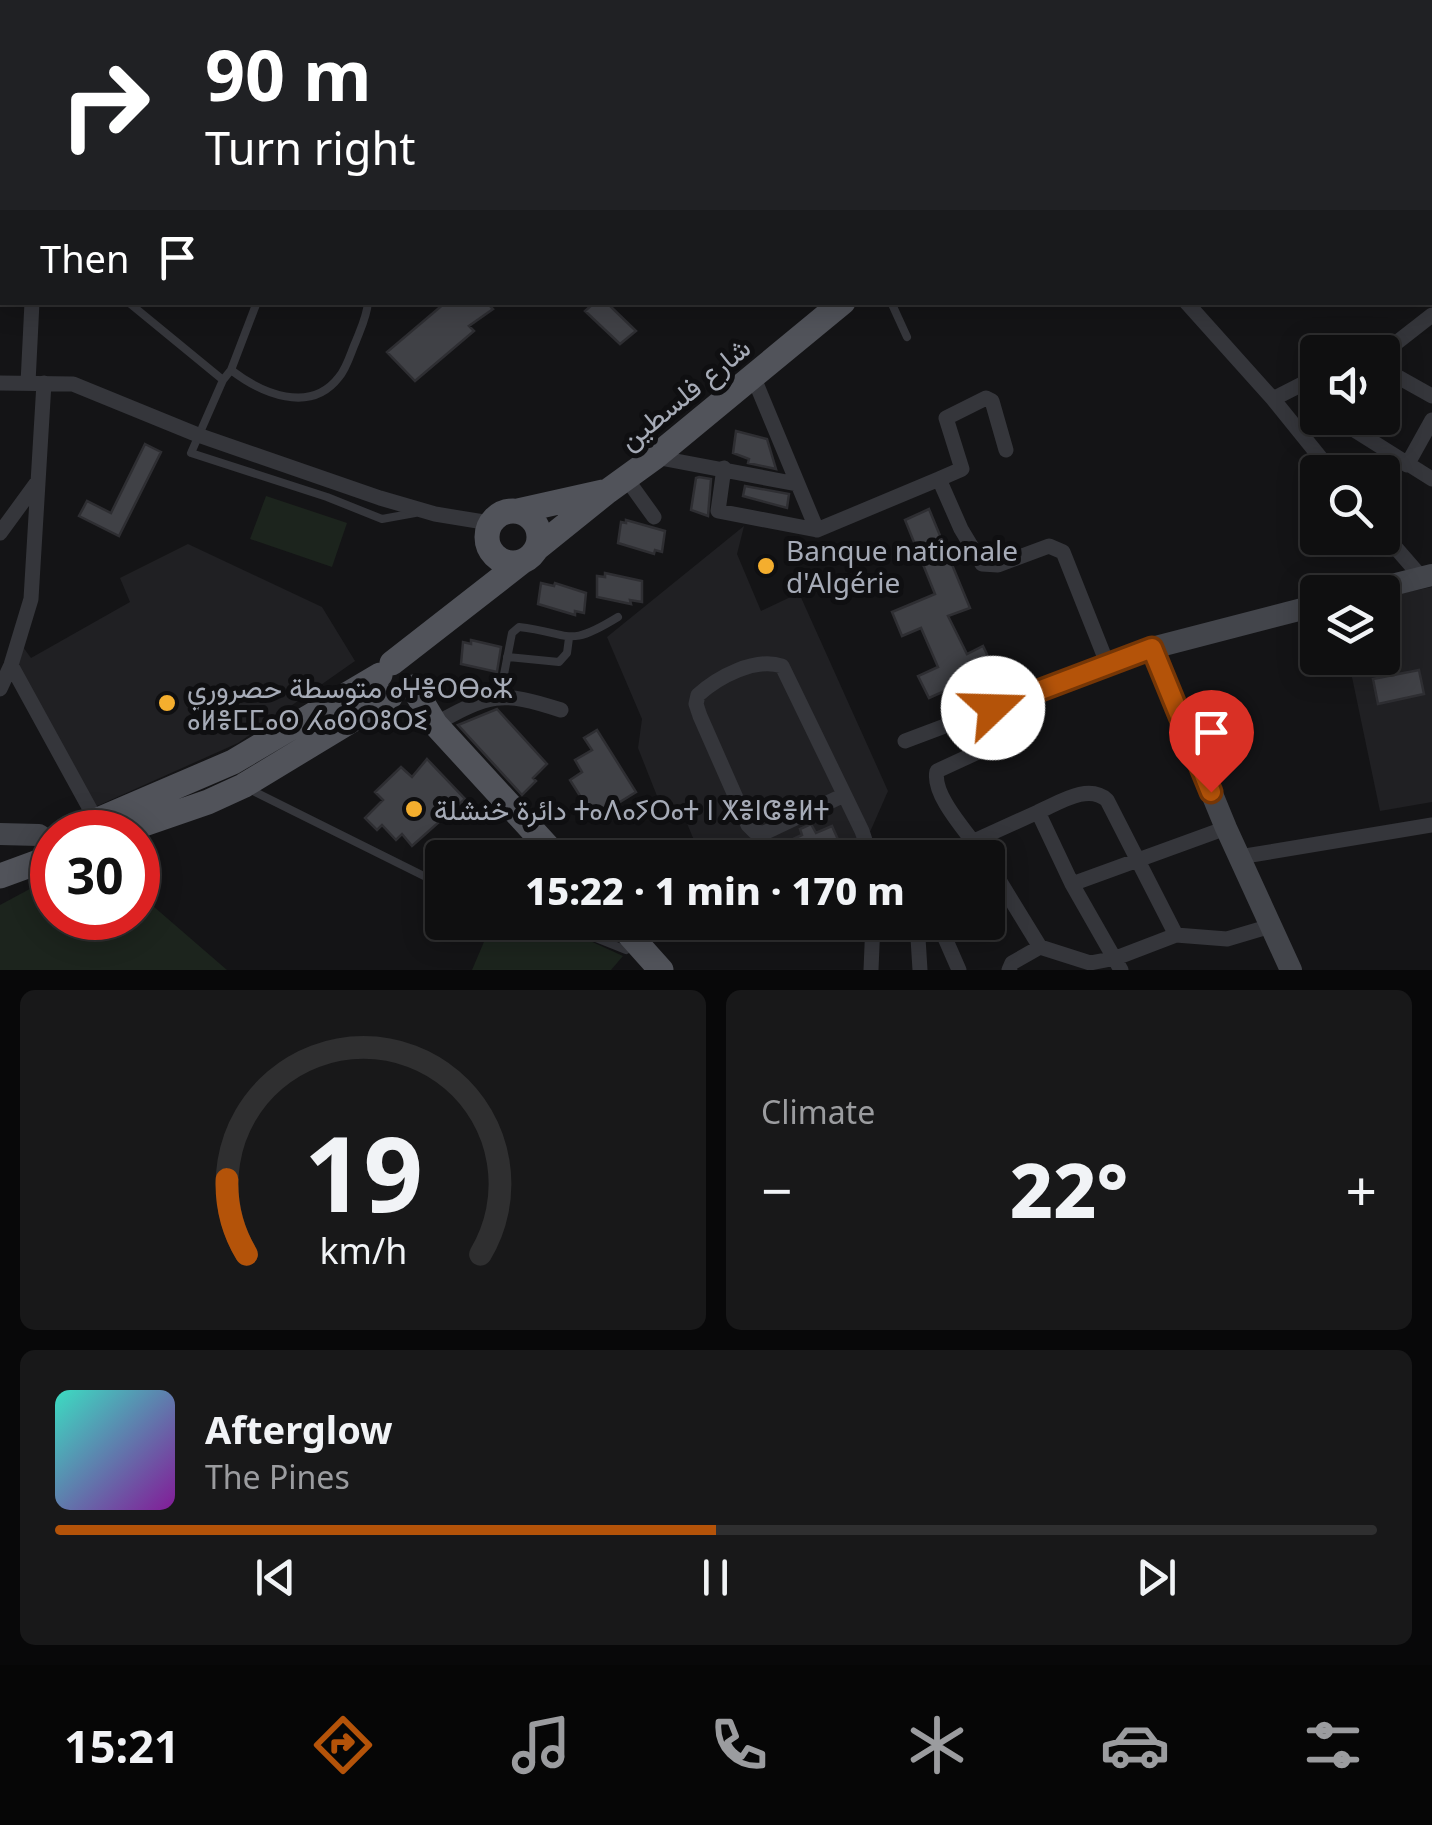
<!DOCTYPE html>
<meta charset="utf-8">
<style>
body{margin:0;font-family:"Noto Sans",Vazirmatn,"Noto Sans Tifinagh",sans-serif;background:#181819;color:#f1f3f6;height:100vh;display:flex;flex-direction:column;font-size:38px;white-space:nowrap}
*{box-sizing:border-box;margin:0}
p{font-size:32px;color:#9b9c9f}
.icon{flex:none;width:55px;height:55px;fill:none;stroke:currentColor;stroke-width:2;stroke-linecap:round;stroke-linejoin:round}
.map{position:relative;height:970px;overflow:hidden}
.side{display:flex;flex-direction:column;gap:20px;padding:20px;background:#080809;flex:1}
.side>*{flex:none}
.hud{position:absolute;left:0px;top:0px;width:1432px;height:305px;box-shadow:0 5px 25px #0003,0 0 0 2px #2f2f30;background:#202124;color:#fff;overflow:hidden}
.tools{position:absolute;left:1300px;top:335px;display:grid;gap:20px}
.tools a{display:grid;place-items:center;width:100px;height:100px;border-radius:10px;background:#0f0f10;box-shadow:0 5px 25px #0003,0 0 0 2px #2f2f30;font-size:50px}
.speed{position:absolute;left:30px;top:810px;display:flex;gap:20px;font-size:50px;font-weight:700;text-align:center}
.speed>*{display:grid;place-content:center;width:130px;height:130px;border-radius:50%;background:#0f0f10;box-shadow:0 5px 25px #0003,0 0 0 2px #2f2f30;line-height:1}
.speed .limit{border:15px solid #d22;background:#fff;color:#111}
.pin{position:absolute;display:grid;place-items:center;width:85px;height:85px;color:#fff;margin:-102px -42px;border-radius:50% 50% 50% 0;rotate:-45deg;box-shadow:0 0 10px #0007}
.pin .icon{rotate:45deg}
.me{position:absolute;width:110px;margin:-55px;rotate:69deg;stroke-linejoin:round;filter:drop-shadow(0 0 8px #0008)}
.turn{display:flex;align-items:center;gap:35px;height:210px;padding:0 40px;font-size:45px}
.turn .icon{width:130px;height:130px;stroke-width:2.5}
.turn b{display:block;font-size:70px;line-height:85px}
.then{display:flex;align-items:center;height:95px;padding:0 40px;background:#0003;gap:20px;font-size:38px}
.big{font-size:75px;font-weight:800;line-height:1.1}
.side .card{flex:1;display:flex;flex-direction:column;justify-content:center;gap:15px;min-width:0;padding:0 35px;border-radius:15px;background:#181819}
.side .dial{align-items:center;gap:0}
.dial svg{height:260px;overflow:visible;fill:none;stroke:#2f2f30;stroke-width:7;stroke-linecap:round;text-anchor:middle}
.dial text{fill:#f1f3f6;stroke:none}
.song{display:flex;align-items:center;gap:30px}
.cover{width:120px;height:120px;border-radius:15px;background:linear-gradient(135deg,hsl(170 70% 55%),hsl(290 70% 35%))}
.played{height:10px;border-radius:5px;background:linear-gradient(90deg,#b45309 50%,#2f2f30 50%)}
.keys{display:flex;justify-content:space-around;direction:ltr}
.heat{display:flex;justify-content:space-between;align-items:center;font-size:55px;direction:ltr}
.side .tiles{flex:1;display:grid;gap:20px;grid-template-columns:1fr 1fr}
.card:last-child{grid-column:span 2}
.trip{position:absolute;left:425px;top:840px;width:580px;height:100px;border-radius:10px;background:#0f0f10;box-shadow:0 5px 25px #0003,0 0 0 2px #2f2f30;font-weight:800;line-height:100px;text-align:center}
.tabs{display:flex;height:160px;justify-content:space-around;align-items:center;background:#060606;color:#9b9c9f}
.tabs .icon{width:70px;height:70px}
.tabs .selected{color:#b45309}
.tabs b{font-size:45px;color:#f1f3f6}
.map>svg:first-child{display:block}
.built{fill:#202023}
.green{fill:#1c241d}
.building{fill:#404146;stroke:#2e2e32;stroke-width:2.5}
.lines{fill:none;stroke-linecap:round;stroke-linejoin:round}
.service{stroke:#35363b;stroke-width:8}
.minor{stroke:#35363b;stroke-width:15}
.tertiary{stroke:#35363b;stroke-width:20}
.secondary{stroke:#43454b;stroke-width:22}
.primary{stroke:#51535a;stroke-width:25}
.route-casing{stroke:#753606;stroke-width:25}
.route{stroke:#b45309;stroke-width:18}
.poi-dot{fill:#f4ae2e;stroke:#0f0f11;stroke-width:4}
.labels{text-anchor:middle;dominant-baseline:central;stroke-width:10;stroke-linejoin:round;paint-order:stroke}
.street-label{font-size:28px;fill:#a6abb7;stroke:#0f0f11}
.poi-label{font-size:28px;fill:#a6abb7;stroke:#0f0f11;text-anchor:start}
</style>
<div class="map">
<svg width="1432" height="970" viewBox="0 0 1432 970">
<rect width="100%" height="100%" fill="#141416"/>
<path class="built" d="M 744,526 L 737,554 L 761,611 L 799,593 L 888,791 L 859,857 L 701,857 L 686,821 L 659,801 L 638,748 L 642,719 L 607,637 Z
M 188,544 L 322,607 L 355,661 L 238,743 L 95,807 L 16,663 L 23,647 L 31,658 L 130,602 L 120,578 Z
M 1432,587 L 1432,802 L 1380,811 L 1348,658 L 1382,658 L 1383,597 Z"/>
<path class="green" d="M 266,496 L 347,523 L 332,567 L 250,539 Z
M 52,877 L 52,918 L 138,918 L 138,893 L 227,970 L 0,970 L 0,905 Z
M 492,923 L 538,923 L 566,930 L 623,956 L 611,970 L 472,970 Z"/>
<path class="building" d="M 446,302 L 486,302 L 493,309 L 469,326 L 474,331 L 415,381 L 387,352 Z
M 595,302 L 606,302 L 636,331 L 620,344 L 585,311 Z
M 736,431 L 767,439 L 776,469 L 748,463 L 749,459 L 733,453 Z
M 145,444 L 161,452 L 119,536 L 79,516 L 87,501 L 111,513 Z
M 699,477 L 711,479 L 708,516 L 691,510 L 696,478 Z
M 745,486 L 789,494 L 787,508 L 743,496 Z
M 929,509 L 970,608 L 948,616 L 967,654 L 983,646 L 994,669 L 929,698 L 918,676 L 938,667 L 921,628 L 902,636 L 892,612 L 935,594 L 905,520 Z
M 626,520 L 665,531 L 662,552 L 655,550 L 654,554 L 618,543 L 621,522 L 626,523 Z
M 605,573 L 642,581 L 642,602 L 630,600 L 631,604 L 597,597 L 597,576 L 605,577 Z
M 541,583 L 554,586 L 555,583 L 586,593 L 584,613 L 575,611 L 575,615 L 538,604 Z
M 471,640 L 501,647 L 497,672 L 461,664 L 463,642 L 471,644 Z
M 1419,670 L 1424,694 L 1378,704 L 1373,679 Z
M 497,709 L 547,764 L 533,778 L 536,781 L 522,795 L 458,725 Z
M 597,730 L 636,792 L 594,818 L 570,780 L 582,772 L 575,760 L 592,750 L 584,738 Z
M 427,759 L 465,799 L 412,846 L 402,834 L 396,840 L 382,825 L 377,830 L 365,818 L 383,800 L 375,792 L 401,767 L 412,777 Z
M 811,824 L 816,833 L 832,826 L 844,853 L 834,858 L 752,858 L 802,835 L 800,829 Z"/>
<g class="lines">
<path class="service" d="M 128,302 L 223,380
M 257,302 L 231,370 L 223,380 L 191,453 L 327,497 L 382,519 L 415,513
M 891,302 L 907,337
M 231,370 C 261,393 310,415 339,377 C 347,368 351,352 356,341 C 361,328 367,316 368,302
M 507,657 L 559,662 L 567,653 L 569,638
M 500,695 L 512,633 L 519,627 C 572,633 566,649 618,617
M 251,790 L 442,885
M 556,922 L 626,950"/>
<path class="minor" d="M 105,0 L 105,2
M 1016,0 L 1017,2
M 1148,0 L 1149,2
M 1269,0 L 1270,2
M 657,2 L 658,0
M 0,242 L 1,240
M 1186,302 L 1273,399 L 1332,472
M 1382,354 L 1432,315
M 1382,368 L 1432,396
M 753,376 L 817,530
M 0,383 L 73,384 L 198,435 L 380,498 L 435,514 L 490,523
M 28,383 L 32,302
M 1273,399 L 1318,376
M 1350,418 L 1351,428 L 1432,479
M 655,457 L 797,484
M 1407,465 L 1432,420
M 724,468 L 718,511 L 817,530 L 939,479 L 961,529 L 982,564 L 998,565 L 1049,546 L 1063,552 L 1107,663
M 626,478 L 654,517
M 939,479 L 962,469 L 946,418 L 986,398 L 992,401 L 1006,450
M 1382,532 L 1422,578
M 0,533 L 38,481
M 11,665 L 96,820
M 0,689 L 11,665 L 31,599 L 44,383
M 435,724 C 490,694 500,690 561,710
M 905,741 L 1152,648
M 844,795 L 764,833 L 755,832 L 748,825 L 700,716 L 696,704 L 698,695 C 718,677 755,657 782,666 L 862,831 L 871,858
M 974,841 L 1038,812
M 1239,857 L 1432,825
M 985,858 C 971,836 931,796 937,771 L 1030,728
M 988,862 L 1040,947 L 1090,963 L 1116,958 L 1176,935
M 1072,884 L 1226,828
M 917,922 L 920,970
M 938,922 L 959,970
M 871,970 L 873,922
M 1009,970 L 1012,963 L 1040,947
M 1121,970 L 1072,884 L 1038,812 C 1059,803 1088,783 1107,800 L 1176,935 L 1227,939 L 1271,926"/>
<path class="tertiary" d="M 183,2 L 189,0
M 0,89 L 2,88"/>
<path class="secondary" d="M 1364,592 L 1432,575
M 0,834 L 39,835 L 52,844
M 1291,970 L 1226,828 L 1152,648 L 1318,605"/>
<path class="primary" d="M 948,0 L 950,2
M 1129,2 L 1132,0
M 1430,13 L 1432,17
M487 537a26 26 0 1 1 52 0a26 26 0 1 1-52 0Z
M 518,511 L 603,492
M 536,549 L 608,491 L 655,457 L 843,302
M 392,663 L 523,561
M 413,687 L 435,724 L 558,858
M 70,832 L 233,762 L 380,675
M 121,832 L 208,802 L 243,786 L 390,697
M 0,876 L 52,857
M 618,922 L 661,970"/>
</g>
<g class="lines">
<defs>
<path id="route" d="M 993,708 L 1152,648 L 1211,792"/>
</defs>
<use href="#route" class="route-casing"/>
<use href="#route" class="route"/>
</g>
<g class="poi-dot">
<circle cx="766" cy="566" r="10"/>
<circle cx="167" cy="703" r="10"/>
<circle cx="414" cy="809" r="10"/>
</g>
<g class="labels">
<g class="street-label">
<text transform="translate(684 393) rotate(-39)">شارع فلسطين</text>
</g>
<g class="poi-label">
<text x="786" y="550">Banque nationale<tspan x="786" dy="32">d'Algérie</tspan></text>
<text x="187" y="687">متوسطة حصروري ⴰⵖⴻⵔⴱⴰⵣ<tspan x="187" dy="32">ⴰⵍⴻⵎⵎⴰⵙ ⵃⴰⵙⵔⵓⵔⵉ</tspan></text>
<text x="434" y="809">دائرة خنشلة ⵜⴰⴷⴰⵢⵔⴰⵜ ⵏ ⵅⴻⵏⵛⴻⵍⵜ</text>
</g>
</g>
</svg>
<div class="tools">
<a><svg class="icon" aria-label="sound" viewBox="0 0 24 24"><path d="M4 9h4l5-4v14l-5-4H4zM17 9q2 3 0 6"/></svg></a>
<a><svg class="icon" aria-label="search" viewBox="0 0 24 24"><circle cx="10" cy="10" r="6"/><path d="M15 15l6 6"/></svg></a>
<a><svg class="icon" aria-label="layers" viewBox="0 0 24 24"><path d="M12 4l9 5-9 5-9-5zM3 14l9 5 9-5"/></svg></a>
</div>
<div class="speed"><div class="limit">30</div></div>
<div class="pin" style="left:1211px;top:792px;background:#d93025"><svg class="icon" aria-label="arrive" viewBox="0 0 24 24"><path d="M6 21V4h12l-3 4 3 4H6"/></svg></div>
<svg class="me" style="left:993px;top:708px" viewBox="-20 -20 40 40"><circle r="19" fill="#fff"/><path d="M0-13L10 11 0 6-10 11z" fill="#b45309"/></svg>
<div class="trip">15:22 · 1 min · 170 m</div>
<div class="hud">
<div class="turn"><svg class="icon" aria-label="right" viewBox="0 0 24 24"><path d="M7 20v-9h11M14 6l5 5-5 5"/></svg><div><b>90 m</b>Turn right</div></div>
<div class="then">Then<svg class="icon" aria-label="arrive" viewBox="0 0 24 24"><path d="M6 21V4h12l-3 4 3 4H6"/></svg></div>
</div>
</div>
<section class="side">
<div class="tiles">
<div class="card dial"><svg viewBox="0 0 100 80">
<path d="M14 69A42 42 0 1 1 86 69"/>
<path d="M14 69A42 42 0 0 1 8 46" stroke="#b45309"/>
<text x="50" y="56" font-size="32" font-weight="700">19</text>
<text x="50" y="72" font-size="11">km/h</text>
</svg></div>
<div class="card"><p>Climate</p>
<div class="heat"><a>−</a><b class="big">22°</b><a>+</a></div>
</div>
<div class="card">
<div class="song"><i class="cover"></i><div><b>Afterglow</b><p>The Pines</p></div></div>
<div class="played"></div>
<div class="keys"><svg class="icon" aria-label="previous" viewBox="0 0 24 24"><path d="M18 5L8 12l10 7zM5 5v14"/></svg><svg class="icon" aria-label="pause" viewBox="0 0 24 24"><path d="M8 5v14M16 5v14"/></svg><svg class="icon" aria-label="next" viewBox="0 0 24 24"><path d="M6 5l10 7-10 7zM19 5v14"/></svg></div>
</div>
</div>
</section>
<nav class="tabs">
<b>15:21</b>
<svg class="icon selected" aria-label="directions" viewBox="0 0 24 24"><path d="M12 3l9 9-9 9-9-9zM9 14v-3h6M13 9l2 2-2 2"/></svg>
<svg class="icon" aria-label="music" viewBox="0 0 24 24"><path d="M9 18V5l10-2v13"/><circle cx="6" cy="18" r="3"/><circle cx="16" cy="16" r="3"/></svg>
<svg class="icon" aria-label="phone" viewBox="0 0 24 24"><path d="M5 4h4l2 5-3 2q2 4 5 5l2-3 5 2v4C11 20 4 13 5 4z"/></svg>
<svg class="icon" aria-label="climate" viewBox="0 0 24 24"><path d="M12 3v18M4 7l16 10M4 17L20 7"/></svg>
<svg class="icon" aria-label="car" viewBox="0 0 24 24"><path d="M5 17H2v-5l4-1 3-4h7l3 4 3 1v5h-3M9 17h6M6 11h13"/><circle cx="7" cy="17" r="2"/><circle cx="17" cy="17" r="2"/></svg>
<svg class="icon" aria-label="filters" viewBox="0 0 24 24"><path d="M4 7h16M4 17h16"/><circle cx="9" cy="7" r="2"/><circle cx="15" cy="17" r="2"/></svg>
</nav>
